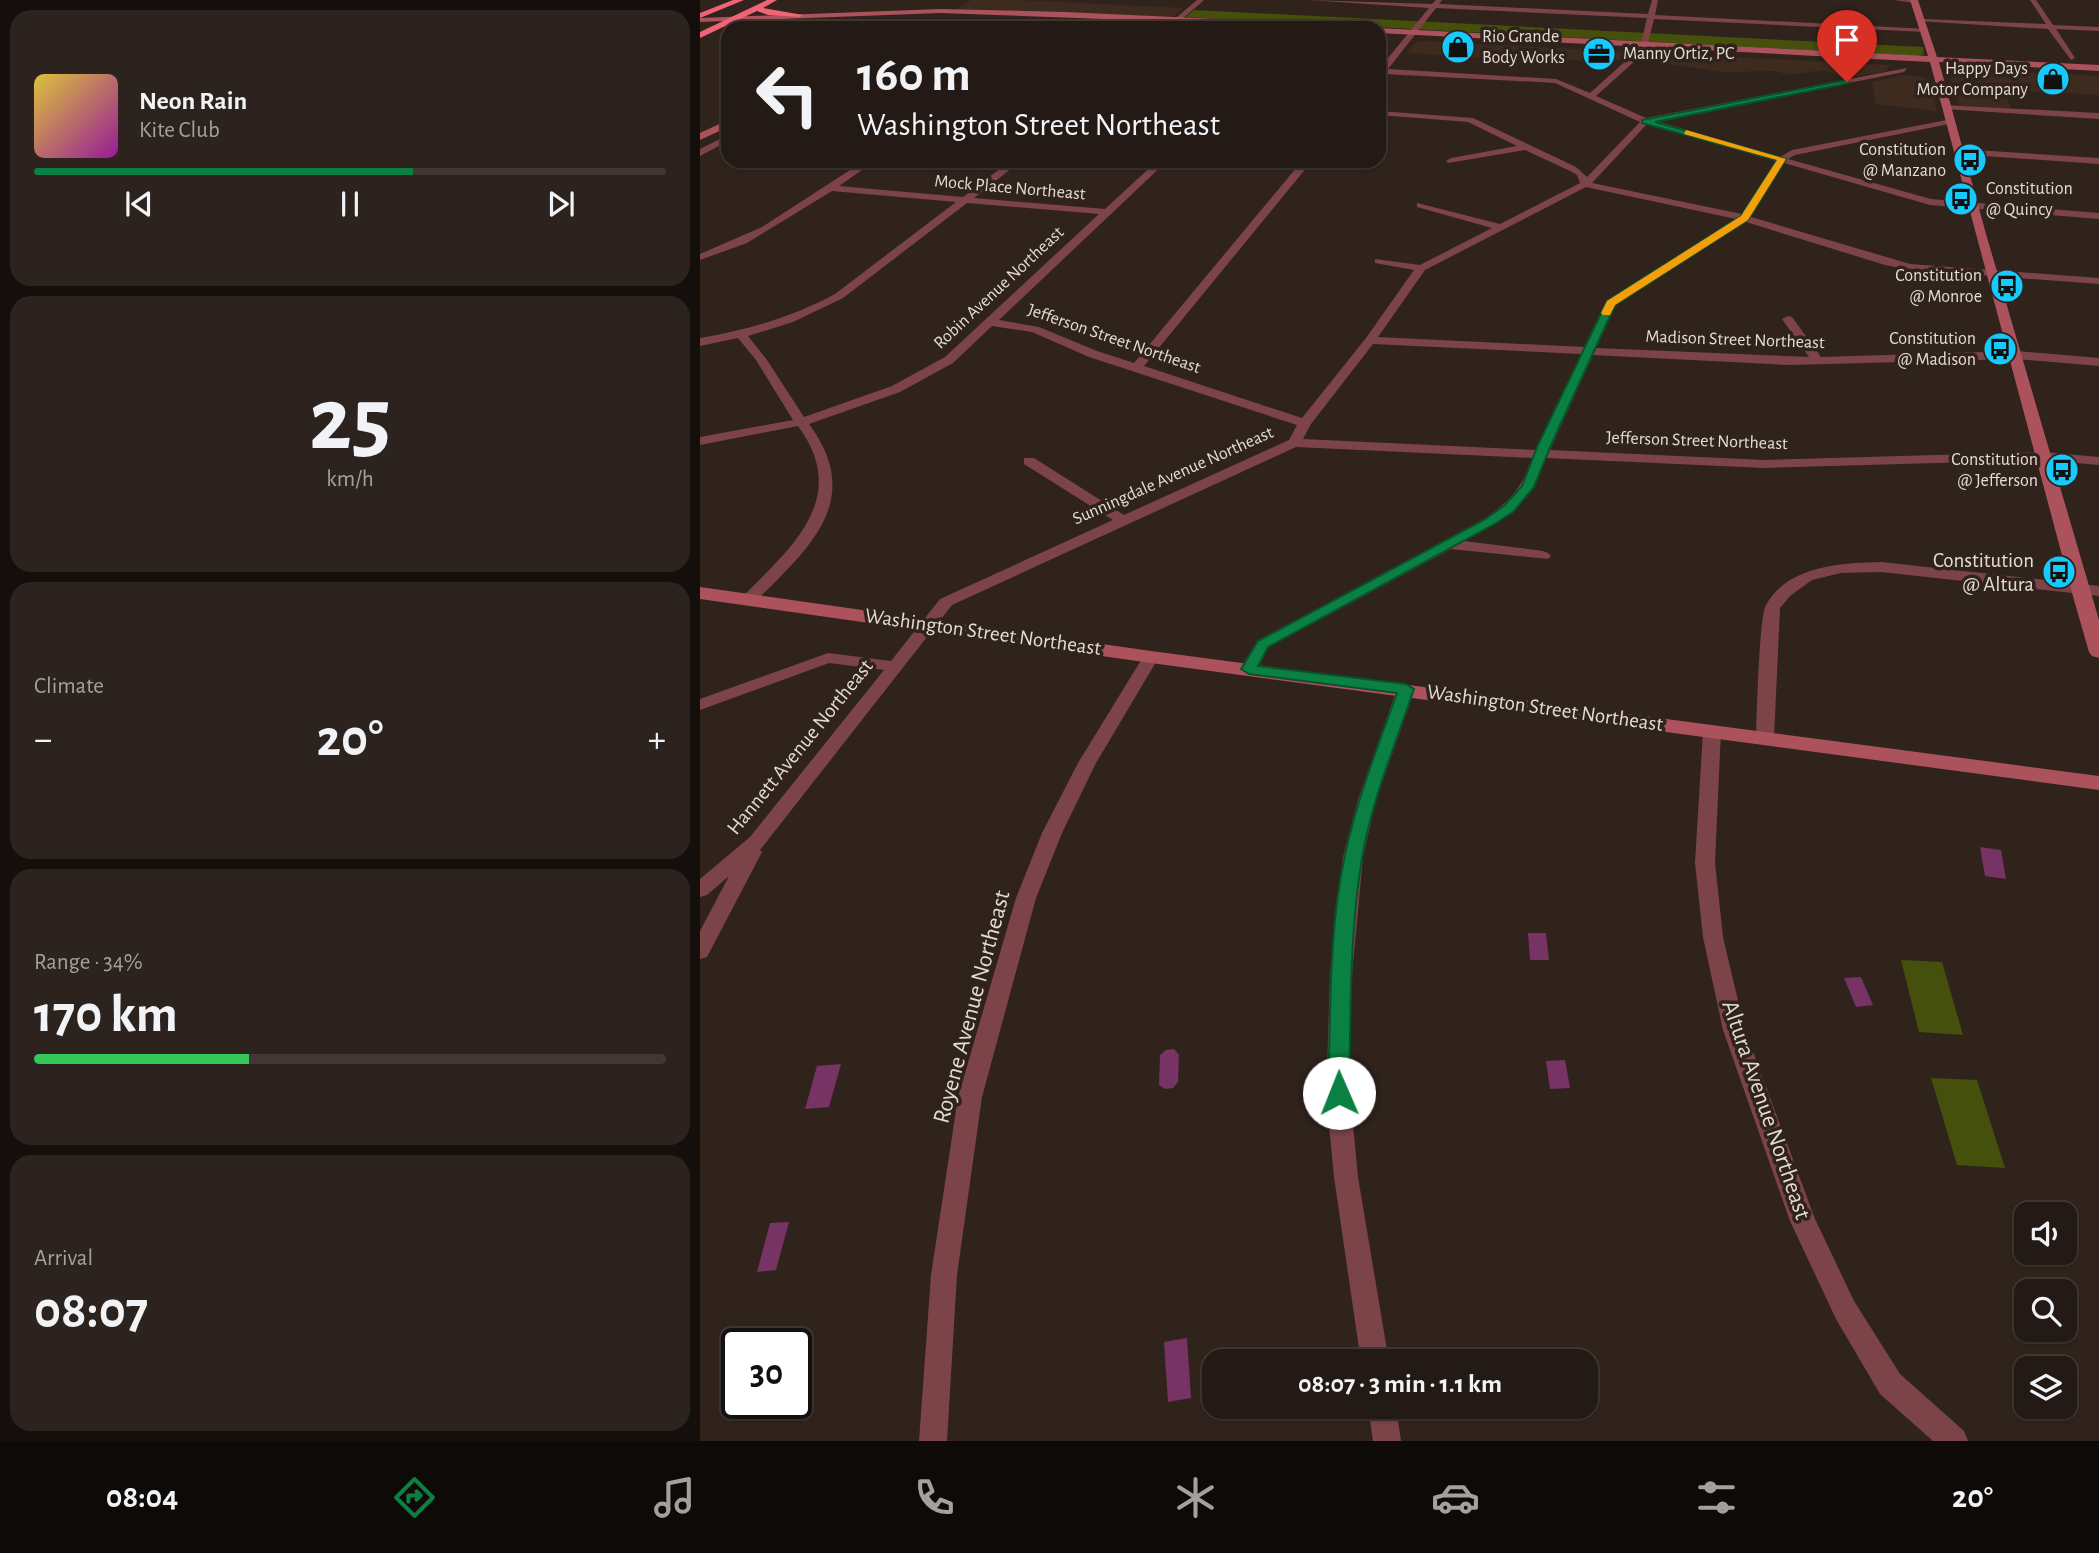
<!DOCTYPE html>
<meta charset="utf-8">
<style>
body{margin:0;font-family:"Alegreya Sans",sans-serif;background:#2c231e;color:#f1f3f6;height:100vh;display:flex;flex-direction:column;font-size:26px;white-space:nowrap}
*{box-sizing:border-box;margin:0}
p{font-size:23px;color:#a3a1a0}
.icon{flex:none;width:38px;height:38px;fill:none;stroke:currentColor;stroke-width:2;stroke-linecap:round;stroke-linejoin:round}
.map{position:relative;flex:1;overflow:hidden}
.drawer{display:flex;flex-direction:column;gap:10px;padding:10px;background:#140e0c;width:700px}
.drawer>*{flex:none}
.top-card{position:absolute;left:21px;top:21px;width:665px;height:147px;border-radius:21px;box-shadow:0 2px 5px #0004,0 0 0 2px #413834;background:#241a15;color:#f1f3f6;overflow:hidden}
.tools{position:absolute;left:1314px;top:1202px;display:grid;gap:14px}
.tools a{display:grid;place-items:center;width:63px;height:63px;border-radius:14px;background:#241a15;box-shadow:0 2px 5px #0004,0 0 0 2px #413834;font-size:35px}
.speed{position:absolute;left:21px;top:1328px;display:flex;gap:14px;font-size:35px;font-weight:700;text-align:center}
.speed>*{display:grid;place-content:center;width:91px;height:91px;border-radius:50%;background:#241a15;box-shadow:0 2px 5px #0004,0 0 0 2px #413834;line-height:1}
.speed .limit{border:4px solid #111;border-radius:10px;background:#fff;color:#111}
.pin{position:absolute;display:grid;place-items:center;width:60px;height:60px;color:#fff;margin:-72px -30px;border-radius:50% 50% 50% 0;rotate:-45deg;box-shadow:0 0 7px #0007}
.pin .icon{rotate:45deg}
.me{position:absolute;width:77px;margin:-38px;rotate:359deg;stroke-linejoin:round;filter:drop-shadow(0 0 5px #0008)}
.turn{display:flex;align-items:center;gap:24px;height:147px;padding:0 21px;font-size:32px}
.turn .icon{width:91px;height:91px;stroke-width:2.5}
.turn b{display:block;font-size:49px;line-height:60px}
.big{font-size:52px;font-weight:700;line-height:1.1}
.drawer .card{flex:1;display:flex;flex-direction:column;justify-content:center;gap:10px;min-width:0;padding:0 24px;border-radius:21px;background:#2c231e}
.drawer .dial{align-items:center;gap:0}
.dial b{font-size:91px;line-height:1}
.song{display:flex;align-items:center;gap:21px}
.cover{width:84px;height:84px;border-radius:10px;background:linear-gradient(135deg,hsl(50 70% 55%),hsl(300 70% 35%))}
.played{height:7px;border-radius:4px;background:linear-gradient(90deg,#0b8043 60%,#413834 60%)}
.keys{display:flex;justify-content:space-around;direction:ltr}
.heat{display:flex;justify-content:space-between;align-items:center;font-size:38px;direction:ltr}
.charge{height:10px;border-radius:5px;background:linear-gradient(90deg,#34c759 34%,#413834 0)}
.trip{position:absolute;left:502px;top:1349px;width:396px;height:70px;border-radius:21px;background:#241a15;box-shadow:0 2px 5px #0004,0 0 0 2px #413834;font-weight:700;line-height:70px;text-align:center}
.menu{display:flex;height:112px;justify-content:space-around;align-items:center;background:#0e0a08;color:#a3a1a0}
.menu .icon{width:49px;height:49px}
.menu .selected{color:#0b8043}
.menu b{font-size:32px;color:#f1f3f6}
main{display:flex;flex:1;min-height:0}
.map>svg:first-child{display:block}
.built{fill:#3e2b20}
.green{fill:#44500c}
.water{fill:#763363}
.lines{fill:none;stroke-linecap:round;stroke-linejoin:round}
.street{fill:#7c4449;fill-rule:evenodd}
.secondary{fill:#ab525c;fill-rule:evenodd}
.highway{fill:#f06477;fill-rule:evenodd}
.route{fill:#0b8043;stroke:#07532c;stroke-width:2}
.slow{fill:#f59e0b}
.labels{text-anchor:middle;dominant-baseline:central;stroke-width:7;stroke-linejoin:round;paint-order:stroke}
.far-poi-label{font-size:18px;fill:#e4dbd6;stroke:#30231c;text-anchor:end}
.far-street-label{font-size:18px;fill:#e4dbd6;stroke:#30231c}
.poi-label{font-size:21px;fill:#e4dbd6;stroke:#30231c;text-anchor:end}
.street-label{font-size:21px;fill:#e4dbd6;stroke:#30231c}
.near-street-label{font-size:24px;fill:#e4dbd6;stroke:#30231c}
</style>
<main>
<section class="drawer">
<div class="card">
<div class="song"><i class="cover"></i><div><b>Neon Rain</b><p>Kite Club</p></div></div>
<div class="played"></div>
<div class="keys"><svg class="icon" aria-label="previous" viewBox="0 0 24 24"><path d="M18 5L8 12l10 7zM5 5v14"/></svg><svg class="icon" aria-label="pause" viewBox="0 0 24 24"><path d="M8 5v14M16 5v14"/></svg><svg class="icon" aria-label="next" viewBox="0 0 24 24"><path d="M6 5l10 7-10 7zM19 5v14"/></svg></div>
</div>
<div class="card dial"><b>25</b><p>km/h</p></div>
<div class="card"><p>Climate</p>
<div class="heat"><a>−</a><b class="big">20°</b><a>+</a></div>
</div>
<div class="card"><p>Range · 34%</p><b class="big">170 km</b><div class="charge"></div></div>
<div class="card"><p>Arrival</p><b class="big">08:07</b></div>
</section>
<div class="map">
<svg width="1399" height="1441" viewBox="0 0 1399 1441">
<rect width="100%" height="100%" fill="#30231c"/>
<path class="built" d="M 271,0 L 317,0 L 484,8 L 474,16 L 465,17 L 257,9 Z
M 250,19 L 372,22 L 461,28 L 223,28 L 237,20 Z
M 723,41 L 919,51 L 930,54 L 922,60 L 868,60 L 868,62 L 706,53 L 715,43 Z
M 949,53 L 952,53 L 1190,65 L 1185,71 L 1146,78 L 1123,70 L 1088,75 L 1076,71 L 1023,72 L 941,60 Z
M 1258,68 L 1399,76 L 1399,95 L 1309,90 L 1305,92 L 1311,109 L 1263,106 L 1258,104 L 1248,70 Z
M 1205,75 L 1224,77 L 1228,80 L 1237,111 L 1176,104 L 1172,82 Z"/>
<path class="green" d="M 494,10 L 1223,47 L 1224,54 L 1218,56 L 486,17 Z
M 1201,960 L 1242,962 L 1263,1035 L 1219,1032 Z
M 1231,1078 L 1277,1080 L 1305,1168 L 1257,1165 Z"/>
<path class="water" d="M 1280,847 L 1301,850 L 1306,879 L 1285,876 Z
M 828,933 L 846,933 L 849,960 L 830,960 Z
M 1161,977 L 1173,1005 L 1156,1007 L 1144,978 Z
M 474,1049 L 479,1055 L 478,1082 L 473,1088 L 465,1089 L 459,1085 L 460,1055 L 466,1050 Z
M 865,1060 L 870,1088 L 850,1089 L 846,1061 Z
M 141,1064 L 129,1107 L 105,1109 L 117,1066 Z
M 89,1222 L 76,1270 L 57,1272 L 70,1223 Z
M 487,1338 L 491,1398 L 468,1402 L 464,1342 Z"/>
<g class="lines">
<path class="street" d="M 497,0 L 504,0 L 472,28 L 464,28 Z
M 607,0 L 732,4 L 736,0 L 742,0 L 739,4 L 948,14 L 952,0 L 958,0 L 955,15 L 1228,29 L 1226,32 L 954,19 L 946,51 L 896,96 L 946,118 L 1207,68 L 1204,72 L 956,121 L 1080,157 L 1092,150 L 1252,119 L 1249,124 L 1095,155 L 1088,159 L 1231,199 L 1399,213 L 1399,219 L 1230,205 L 1084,163 L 1051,217 L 1210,264 L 1399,278 L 1399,284 L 1210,270 L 1185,265 L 1046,222 L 916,305 L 896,348 L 1109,357 L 1082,319 L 1088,316 L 1092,317 L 1121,357 L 1316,351 L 1399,358 L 1399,366 L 1316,359 L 1089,365 L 893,355 L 850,450 L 1064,460 L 1343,452 L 1399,457 L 1399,465 L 1343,460 L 1064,468 L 846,458 C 827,508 809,517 764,541 L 843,551 L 848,553 L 851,556 L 848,559 L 751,549 L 569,647 L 555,673 L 549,674 L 541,669 L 557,641 L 784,519 C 811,501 821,488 833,458 L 596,447 L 252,605 L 60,850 L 62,852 L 7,957 L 0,959 L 0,931 L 29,876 L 7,895 L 0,897 L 0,879 L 50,837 L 184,670 L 129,663 L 0,710 L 0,699 L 128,653 L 191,661 L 240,599 L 413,520 L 324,464 L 324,458 L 334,458 L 424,515 L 589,440 L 597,425 L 389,357 L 332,332 L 292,326 L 253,363 L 200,392 L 109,424 C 166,501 108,549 54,603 L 42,603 L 40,600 L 42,597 C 92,547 151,498 98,426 L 0,445 L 0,437 L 93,420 L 56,360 L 38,338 L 0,346 L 0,338 C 48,330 92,317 135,294 L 256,202 L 132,191 L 47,243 L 0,260 L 0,254 L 62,227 L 164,161 L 175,161 L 139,186 L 263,197 L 310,161 L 321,161 L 274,198 L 405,209 L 457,161 L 467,161 L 299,320 L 339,327 L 397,351 L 434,363 L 602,161 L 612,161 L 444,366 L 602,418 L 666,338 L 714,270 L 675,263 L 675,259 L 720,265 L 792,228 L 717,207 L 717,203 L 800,224 L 880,183 L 877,175 L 870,171 L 825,150 L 748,163 L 746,161 L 751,158 L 817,146 L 768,122 L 679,115 L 679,111 L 773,118 L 876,167 L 887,177 L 940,122 L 855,83 L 684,74 L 679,77 L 679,69 L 729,8 ZM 736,8 L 947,18 L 940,48 L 890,93 L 856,79 L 688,69 ZM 947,124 L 1076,161 L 1042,214 L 892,183 ZM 886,187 L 1036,219 L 907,301 L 885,347 L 678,337 L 725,270 ZM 267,203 L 399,214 L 245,357 L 192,386 L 104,417 L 67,360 L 48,336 L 93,322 L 143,298 ZM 673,344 L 881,354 L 836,450 L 603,439 L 611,424 Z
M 1194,0 L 1218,0 L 1218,1 L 1215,3 Z
M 1330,0 L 1336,0 L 1353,25 L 1399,27 L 1399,31 L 1356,29 L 1375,58 L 1371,60 L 1348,29 L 1219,21 L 1222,19 L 1346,24 Z
M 1242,105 L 1399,113 L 1399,119 L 1245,109 Z
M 28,135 L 28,141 L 0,156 L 0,149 Z
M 1258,149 L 1399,158 L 1399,164 L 1255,154 L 1254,152 Z
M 1181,562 L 1399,586 L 1399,596 L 1181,572 L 1141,573 L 1112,580 L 1090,596 L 1080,608 L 1074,738 L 1065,744 L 1059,742 L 1056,738 C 1057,717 1059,616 1066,605 C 1088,565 1142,563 1181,562 Z
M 451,652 L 459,657 L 396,763 L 362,833 L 336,898 L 282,1097 L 257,1275 L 247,1441 L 219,1441 L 231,1275 L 258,1097 L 316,898 L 342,833 L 378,763 L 443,657 Z
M 706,684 L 715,689 L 676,800 L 663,857 L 652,975 L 649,1071 L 652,1115 L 658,1177 L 689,1362 L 661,1362 L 634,1177 L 628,1115 L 627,1071 L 630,975 L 643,857 L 658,800 L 697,689 Z
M 1012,725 L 1021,731 L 1015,863 L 1023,937 L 1045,1030 L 1115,1219 L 1154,1301 L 1200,1374 L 1264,1431 L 1268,1441 L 1233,1441 L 1180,1394 L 1136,1319 L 1090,1221 L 1023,1030 L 1003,937 L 995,863 L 1003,731 Z
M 668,1407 L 696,1407 L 701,1441 L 673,1441 Z"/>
<path class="secondary" d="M 1210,0 L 1218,0 L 1237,57 L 1399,65 L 1399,71 L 1239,62 L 1286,234 L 1399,620 L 1399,658 L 1392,656 L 1389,652 L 1374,600 L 1230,62 L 679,33 L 677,28 L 1228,56 Z
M 240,9 L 365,12 L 645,25 L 649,28 L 240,13 L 0,22 L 0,18 Z
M 28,120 L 28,127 L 0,140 L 0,133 Z
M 0,587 L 451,651 L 1399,776 L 1399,790 L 451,663 L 0,599 Z"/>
<path class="highway" d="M 33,0 L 44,0 L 0,18 L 0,13 Z
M 67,0 L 77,0 L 63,8 L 103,15 L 99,17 L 68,15 L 57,11 L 0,38 L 0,32 Z"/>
</g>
<path class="route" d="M 1147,80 L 1149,83 L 955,122 L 1086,159 L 1048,220 L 915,305 L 851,445 L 834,487 L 813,512 L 793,525 L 568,647 L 558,666 L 706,684 L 714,689 C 695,745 672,800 662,858 C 649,936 651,1015 649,1093 L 646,1100 L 639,1102 L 631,1100 L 628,1093 C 631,1015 628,932 645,855 C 657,799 678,746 697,693 L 549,674 L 541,669 L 558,641 L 784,520 L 804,506 L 822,486 L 838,445 L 907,301 L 1041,216 L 1077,160 L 942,123 L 942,120 Z"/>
<path class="slow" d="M 986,130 L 1086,159 L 1048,220 L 915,305 L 910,315 L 903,315 L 901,313 L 907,301 L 1041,216 L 1077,160 L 984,134 Z"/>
<defs>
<symbol id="shop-disc" viewBox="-11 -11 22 22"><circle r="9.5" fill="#17cafb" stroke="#30231c"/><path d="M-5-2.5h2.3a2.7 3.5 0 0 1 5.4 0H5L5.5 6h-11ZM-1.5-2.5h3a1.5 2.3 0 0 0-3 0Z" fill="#111"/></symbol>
<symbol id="office-disc" viewBox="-11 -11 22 22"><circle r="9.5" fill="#17cafb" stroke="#30231c"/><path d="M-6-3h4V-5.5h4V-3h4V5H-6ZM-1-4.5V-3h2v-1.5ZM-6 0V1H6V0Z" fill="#111"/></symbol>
<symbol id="bus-disc" viewBox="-11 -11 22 22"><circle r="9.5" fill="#17cafb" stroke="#30231c"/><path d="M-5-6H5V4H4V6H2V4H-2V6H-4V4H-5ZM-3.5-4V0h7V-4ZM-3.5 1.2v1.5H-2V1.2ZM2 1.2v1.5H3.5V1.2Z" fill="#111"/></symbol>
</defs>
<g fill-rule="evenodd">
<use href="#shop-disc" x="739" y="28" width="38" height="38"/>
<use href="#office-disc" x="880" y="35" width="38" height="38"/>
<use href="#shop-disc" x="1334" y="60" width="38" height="38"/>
<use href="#bus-disc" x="1251" y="141" width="38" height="38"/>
<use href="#bus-disc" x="1242" y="180" width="38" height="38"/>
<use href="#bus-disc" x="1288" y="267" width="38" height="38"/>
<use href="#bus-disc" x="1281" y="330" width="38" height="38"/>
<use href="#bus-disc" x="1343" y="451" width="38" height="38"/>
<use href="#bus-disc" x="1340" y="553" width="38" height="38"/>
</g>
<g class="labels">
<g class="far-poi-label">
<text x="782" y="37" text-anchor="start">Rio Grande<tspan x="782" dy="21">Body Works</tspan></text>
<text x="923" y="54" text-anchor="start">Manny Ortiz, PC</text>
<text x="1328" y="69">Happy Days<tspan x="1328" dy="21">Motor Company</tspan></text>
<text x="1246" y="150">Constitution<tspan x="1246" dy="21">@ Manzano</tspan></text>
<text x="1286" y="189" text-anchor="start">Constitution<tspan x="1286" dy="21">@ Quincy</tspan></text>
<text x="1282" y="276">Constitution<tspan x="1282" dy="21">@ Monroe</tspan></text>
<text x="1276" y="339">Constitution<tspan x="1276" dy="21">@ Madison</tspan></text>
<text x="1338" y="460">Constitution<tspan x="1338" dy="21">@ Jefferson</tspan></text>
</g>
<g class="far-street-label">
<text transform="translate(310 188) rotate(5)">Mock Place Northeast</text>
<text transform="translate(299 288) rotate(-43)">Robin Avenue Northeast</text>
<text transform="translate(414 339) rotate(19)">Jefferson Street Northeast</text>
<text transform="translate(1035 340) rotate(2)">Madison Street Northeast</text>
<text transform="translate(997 441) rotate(2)">Jefferson Street Northeast</text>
<text transform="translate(473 476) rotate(-24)">Sunningdale Avenue Northeast</text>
</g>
<g class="poi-label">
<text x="1334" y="560">Constitution<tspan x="1334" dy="24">@ Altura</tspan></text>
</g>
<g class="street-label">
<text transform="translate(283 632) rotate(8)">Washington Street Northeast</text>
<text transform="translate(845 708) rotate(8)">Washington Street Northeast</text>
<text transform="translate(100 747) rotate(-51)">Hannett Avenue Northeast</text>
</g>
<g class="near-street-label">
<text transform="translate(272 1007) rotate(-75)">Royene Avenue Northeast</text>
<text transform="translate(1066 1110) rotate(71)">Altura Avenue Northeast</text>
</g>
</g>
</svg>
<div class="tools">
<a><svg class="icon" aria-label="sound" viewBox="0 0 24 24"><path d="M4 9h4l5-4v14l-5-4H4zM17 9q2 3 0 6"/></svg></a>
<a><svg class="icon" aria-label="search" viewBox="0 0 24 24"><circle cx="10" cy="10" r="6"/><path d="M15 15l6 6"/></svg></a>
<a><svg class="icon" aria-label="layers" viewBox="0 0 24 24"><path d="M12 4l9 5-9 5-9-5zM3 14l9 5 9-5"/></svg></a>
</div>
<div class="speed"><div class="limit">30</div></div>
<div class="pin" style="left:1147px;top:82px;background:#d93025"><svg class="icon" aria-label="arrive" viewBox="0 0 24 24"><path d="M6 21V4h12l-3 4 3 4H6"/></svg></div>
<svg class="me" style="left:639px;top:1093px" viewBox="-20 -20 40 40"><circle r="19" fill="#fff"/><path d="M0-13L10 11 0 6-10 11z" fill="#0b8043"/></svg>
<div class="trip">08:07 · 3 min · 1.1 km</div>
<div class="top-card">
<div class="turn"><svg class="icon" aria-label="left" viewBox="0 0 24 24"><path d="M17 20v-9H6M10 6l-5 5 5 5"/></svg><div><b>160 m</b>Washington Street Northeast</div></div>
</div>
</div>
</main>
<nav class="menu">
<b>08:04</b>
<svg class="icon selected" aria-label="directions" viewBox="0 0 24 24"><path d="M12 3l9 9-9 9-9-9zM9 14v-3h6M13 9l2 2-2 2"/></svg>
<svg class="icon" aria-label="music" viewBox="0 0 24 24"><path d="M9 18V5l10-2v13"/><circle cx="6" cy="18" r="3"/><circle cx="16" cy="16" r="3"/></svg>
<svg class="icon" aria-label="phone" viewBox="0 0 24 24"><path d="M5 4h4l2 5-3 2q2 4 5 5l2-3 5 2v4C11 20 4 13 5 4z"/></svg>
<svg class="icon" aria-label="climate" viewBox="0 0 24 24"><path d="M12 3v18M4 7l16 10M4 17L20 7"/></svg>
<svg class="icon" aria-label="car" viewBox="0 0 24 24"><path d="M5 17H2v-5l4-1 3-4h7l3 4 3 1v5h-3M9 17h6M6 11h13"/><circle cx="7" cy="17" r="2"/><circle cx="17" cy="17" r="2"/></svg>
<svg class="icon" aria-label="filters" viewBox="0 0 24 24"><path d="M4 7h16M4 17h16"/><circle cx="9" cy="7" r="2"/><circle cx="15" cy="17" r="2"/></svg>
<b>20°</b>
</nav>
